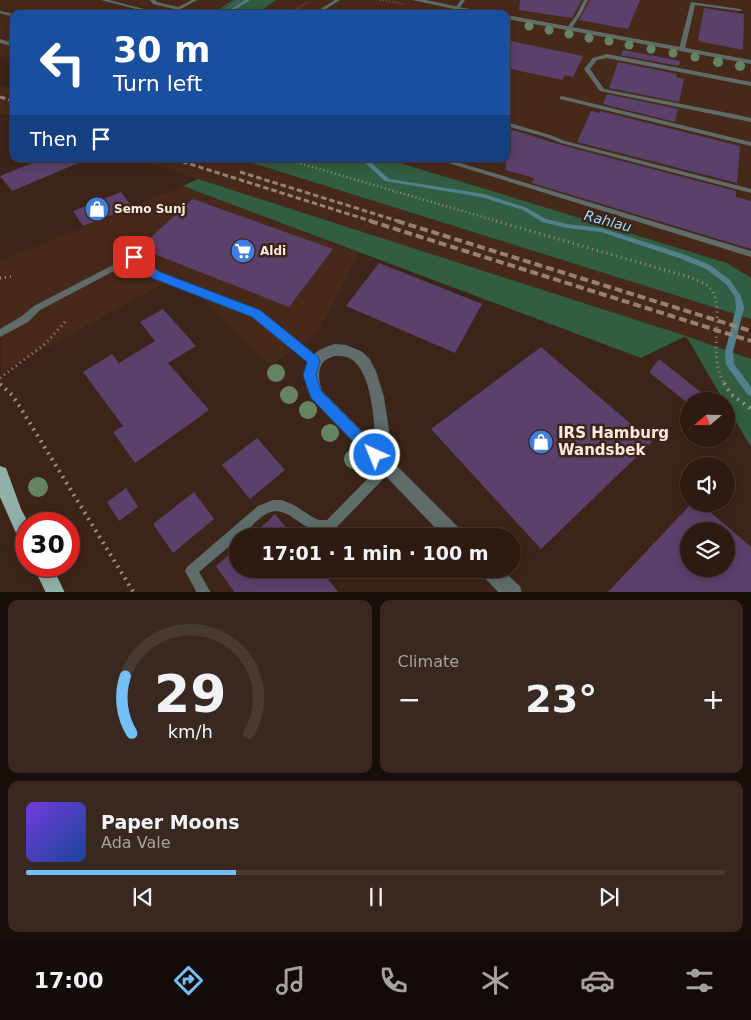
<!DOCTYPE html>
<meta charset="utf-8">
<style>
body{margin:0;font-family:"DejaVu Sans",sans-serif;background:#392820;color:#f1f3f6;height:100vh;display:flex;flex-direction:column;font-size:19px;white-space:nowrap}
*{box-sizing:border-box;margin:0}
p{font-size:16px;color:#a7a19f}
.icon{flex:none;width:28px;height:28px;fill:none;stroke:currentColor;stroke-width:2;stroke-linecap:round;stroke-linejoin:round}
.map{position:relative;height:592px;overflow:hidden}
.panel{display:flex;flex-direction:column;gap:8px;padding:8px;background:#190f0a;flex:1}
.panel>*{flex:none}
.top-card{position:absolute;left:10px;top:10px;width:500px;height:152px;border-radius:10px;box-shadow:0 2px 12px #0003,0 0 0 1px #483932;background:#1a4fa0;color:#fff;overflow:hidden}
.needle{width:32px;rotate:250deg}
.controls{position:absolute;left:680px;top:392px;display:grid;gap:10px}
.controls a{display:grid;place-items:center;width:55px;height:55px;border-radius:50%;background:#2d1b12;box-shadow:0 2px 12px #0003,0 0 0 1px #483932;font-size:25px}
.speed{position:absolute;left:15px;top:512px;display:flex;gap:10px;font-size:25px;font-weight:700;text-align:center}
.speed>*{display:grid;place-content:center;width:65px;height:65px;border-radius:50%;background:#2d1b12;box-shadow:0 2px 12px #0003,0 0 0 1px #483932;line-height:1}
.speed .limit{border:8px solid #d22;background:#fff;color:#111}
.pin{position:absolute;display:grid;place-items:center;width:42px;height:42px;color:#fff;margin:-21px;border-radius:10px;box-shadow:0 2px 8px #0006}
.me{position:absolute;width:55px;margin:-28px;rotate:316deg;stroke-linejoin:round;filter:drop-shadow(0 0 4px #0008)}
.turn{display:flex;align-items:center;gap:18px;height:105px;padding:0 20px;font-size:22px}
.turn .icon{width:65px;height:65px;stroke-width:2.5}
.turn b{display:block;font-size:35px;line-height:42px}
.then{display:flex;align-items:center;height:48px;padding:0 20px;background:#0003;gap:10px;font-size:19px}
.big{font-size:38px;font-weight:800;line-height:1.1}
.panel .card{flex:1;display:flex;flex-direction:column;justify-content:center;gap:8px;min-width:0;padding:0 18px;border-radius:10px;background:#392820}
.panel .dial{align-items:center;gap:0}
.dial svg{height:130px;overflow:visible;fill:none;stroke:#483932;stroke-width:7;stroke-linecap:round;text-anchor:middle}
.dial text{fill:#f1f3f6;stroke:none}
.song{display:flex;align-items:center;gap:15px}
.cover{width:60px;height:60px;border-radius:8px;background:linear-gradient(135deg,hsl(260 70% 55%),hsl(220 70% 35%))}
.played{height:5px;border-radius:2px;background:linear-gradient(90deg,#74c0f6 30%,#483932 30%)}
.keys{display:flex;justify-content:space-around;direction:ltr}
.heat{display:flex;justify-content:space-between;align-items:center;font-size:28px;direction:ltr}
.panel .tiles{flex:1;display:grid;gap:8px;grid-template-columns:1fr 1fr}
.card:last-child{grid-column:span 2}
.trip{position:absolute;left:229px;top:528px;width:292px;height:50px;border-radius:25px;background:#2d1b12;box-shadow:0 2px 12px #0003,0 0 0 1px #483932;font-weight:800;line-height:50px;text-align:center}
.tabs{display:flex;height:80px;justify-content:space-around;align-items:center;background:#120b07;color:#a7a19f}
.tabs .icon{width:35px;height:35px}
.tabs .active{color:#74c0f6}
.tabs b{font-size:22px;color:#f1f3f6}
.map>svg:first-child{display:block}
.built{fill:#472919}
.green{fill:#315d42}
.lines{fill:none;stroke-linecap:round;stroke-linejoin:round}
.stream{fill:#52818d;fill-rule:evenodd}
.building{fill:#5a416b;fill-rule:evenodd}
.path-far3{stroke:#9f8b81;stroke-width:2;stroke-dasharray:0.5 2.5;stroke-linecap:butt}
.path-far2{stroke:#9f8b81;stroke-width:2.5;stroke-dasharray:1 3;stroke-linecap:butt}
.path-far1{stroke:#9f8b81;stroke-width:3;stroke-dasharray:1 4;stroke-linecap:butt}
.path{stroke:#9f8b81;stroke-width:4;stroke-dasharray:2 5;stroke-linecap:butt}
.service{fill:#5e6d69;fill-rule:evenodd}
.minor{fill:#5e6d69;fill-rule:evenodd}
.primary{fill:#91b0a8;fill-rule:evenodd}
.rail-far1{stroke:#968177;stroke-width:3;stroke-dasharray:5.5 3;stroke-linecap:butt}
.rail{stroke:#968177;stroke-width:4;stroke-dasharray:8 4;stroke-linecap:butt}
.tree{fill:#658464}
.route{fill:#1a73e8;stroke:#114b97}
.labels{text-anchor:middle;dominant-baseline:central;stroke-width:5;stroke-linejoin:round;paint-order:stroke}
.poi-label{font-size:12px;font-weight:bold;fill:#fbeae2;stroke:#3c2418;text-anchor:start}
.water-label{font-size:14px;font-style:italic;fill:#92ddf7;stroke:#3c2418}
.near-poi-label{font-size:15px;font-weight:bold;fill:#fbeae2;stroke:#3c2418;text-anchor:start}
</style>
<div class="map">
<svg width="751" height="593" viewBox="0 0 751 593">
<rect width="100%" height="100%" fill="#3c2418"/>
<path class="built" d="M 0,0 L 233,0 L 211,14 L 14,14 L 14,63 L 0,59 Z
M 276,0 L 751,0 L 751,278 L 727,263 L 387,159 L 506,159 L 506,14 L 256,14 Z
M 0,85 L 14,89 L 14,118 L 0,113 Z
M 136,159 L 240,159 L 751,319 L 751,359 Z
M 183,186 L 359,253 L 319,331 L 270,366 L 179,275 L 1,373 L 0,261 Z"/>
<path class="green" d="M 233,0 L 276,0 L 256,14 L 211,14 Z
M 240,159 L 387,159 L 727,263 L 751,278 L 751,319 Z
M 198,179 L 686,336 L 751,359 L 751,447 L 726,405 L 726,401 L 724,401 L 686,336 L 641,358 L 183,186 Z"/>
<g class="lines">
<path class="stream" d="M 245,0 L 250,0 L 228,14 L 223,14 Z
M 361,159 L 367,159 L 389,179 L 484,194 L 527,208 L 546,219 L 567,224 L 601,228 L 683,254 L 710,265 L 730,280 L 741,296 L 744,308 L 733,352 L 734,364 L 751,387 L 751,396 L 748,395 L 726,365 L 725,352 L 736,308 L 735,297 L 726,284 L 706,269 L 679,258 L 601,232 L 567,228 L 542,222 L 523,210 L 481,197 L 385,181 Z"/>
</g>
<path class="building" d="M 520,0 L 582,0 L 572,18 L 519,10 Z
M 590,0 L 640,0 L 628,29 L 579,20 Z
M 704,8 L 744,14 L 743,50 L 698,41 Z
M 506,40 L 583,56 L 573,77 L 565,75 L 562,80 L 506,68 Z
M 623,50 L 680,61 L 679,66 L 621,55 Z
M 618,62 L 677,74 L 676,77 L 684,79 L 679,102 L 609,88 Z
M 607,94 L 678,109 L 675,122 L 603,104 Z
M 591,111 L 600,113 L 600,111 L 740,146 L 737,183 L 577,142 Z
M 506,128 L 561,145 L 736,191 L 736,197 L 751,201 L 751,249 L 532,183 L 534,178 L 506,170 Z
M 42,159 L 88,159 L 12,191 L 0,176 Z
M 121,192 L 132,207 L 83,226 L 73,211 Z
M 193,199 L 333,249 L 289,307 L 139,248 Z
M 379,263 L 482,304 L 455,353 L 346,306 Z
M 163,309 L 196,346 L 168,363 L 209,410 L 135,463 L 113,432 L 123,426 L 83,372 L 112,354 L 119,363 L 155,341 L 140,322 Z
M 541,347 L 652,442 L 541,549 L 431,429 Z
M 659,359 L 712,401 L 685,401 L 649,372 Z
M 257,438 L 285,470 L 250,499 L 222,465 Z
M 126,488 L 138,507 L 119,521 L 107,502 Z
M 194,492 L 214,519 L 173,553 L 153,524 Z
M 691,504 L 701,504 L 751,547 L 751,593 L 607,593 ZM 689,531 L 726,531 L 726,569 L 689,569 Z
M 275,514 L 293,536 L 250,536 L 267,522 Z
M 238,547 L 238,569 L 320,569 L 339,593 L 235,593 L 216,566 Z"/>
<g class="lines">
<path class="path-far3" d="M 380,0 L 404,4
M 218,14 L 240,0
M 287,14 L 308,2"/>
<path class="path-far2" d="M 285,159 L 500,222"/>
<path class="path-far1" d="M 496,221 L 689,277 C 695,280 704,282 709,287 C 728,306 705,355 725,384
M 0,278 L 14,276
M 0,378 L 45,344 L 65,322"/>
<path class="path" d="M 724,383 L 731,394 L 751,409
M 0,384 L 12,395 L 20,407 L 134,593"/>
<path class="service" d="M 101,0 L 109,0 L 164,14 L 155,14 Z
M 150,0 L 155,0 L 157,2 L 178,7 L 192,0 L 197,0 L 179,10 L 153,4 Z
M 335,0 L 340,0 L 318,14 L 312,14 Z
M 461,0 L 465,0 L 459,9 L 455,9 L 455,8 Z
M 584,0 L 588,0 L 581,14 L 571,29 L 567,29 L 567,28 L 577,14 Z
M 691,2 L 740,9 L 742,10 L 740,11 L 695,5 L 685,49 L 682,51 L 679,49 Z
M 0,11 L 14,14 L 14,17 L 0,13 Z
M 0,39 L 14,43 L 14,47 L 0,43 Z
M 607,54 L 751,82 L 751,86 L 607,58 L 597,60 L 590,69 L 604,89 L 733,114 L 751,118 L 751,122 L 600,91 L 584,69 L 593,58 Z
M 562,96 L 751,142 L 751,146 L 560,99 L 560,97 Z
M 506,122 L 550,135 L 565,141 L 751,189 L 751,193 L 561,143 L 546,137 L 506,126 Z
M 438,159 L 447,159 L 751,251 L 751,257 L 439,160 Z
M 134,254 L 159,273 L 259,312 L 316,358 L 318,361 L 316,364 L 313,365 L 310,364 L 253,316 L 153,277 L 133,261 L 40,310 L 28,322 L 0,337 L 0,329 L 22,316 L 34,306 Z
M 387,462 L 391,463 L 393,467 L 391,471 L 334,530 C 306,542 292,503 268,513 C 258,518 249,529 241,536 L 238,536 L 238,539 L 199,572 L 211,593 L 197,593 L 185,571 L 187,567 L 258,506 L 273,500 L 282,500 L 294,505 L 314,518 L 319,520 L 327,520 L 383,463 Z"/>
<path class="minor" d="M 412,0 L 426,0 L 493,14 L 478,14 Z
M 506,15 L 751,60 L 751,64 L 506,19 Z
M 335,344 L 346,345 L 361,351 L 369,358 L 376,371 L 384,397 L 394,463 L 461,530 L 464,536 L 443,536 L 311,398 C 298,371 305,352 335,344 ZM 335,356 C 341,356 346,356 351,359 C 372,372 374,422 376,445 L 322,391 C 317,375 317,360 335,356 Z
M 479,569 L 501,569 L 520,586 L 522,593 L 499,593 L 482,575 Z"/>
<path class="primary" d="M 0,466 L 6,468 L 21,509 L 29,524 L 26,524 L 26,545 L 20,542 L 0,497 Z
M 33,566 L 52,566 L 65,593 L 46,593 Z"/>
<path class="rail-far1" d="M 0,97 L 14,101
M 174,159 L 374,222
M 240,172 L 401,222"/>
<path class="rail" d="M 370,221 L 751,341
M 397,221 L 751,331"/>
</g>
<g class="tree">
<circle cx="529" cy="26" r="4.5"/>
<circle cx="549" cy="30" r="4.5"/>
<circle cx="569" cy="34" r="4.5"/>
<circle cx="589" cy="38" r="4.5"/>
<circle cx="609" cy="41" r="4.5"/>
<circle cx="629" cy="45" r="4.5"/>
<circle cx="651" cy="49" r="4.5"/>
<circle cx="673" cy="53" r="4.5"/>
<circle cx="695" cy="57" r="4.5"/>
<circle cx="718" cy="62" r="5"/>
<circle cx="740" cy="66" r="5"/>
<circle cx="276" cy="373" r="9"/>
<circle cx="289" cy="395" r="9"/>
<circle cx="308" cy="410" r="9"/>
<circle cx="330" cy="433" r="9"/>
<circle cx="354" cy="459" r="10"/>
<circle cx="38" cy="487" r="10"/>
</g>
<path class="route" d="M 134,253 L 160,272 L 260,310 L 318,357 L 320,361 L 316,375 L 321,391 L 380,450 L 382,455 L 380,459 L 375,461 L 370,459 L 311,398 L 303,375 L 307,362 L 252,317 L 152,278 L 130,259 L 129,257 Z"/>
<defs>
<symbol id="shop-disc" viewBox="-11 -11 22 22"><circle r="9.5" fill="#3f7fe0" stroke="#3c2418"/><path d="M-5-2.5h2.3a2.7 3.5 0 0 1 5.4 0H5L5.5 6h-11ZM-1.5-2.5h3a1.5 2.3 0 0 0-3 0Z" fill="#fff"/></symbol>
<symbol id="supermarket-disc" viewBox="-11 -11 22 22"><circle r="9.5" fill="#3f7fe0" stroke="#3c2418"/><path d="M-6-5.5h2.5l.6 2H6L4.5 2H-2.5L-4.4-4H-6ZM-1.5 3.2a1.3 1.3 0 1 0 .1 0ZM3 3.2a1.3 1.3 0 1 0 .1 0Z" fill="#fff"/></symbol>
</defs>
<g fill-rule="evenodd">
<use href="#shop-disc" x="83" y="195" width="28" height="28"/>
<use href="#supermarket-disc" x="229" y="237" width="28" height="28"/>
<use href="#shop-disc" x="527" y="428" width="28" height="28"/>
</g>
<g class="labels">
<g class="poi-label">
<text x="114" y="209">Semo Sunj</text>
<text x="260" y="251">Aldi</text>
</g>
<g class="water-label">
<text transform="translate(608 221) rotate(15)">Rahlau</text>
</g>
<g class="near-poi-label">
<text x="558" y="433">IRS Hamburg<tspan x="558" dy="17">Wandsbek</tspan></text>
</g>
</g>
</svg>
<div class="controls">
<a><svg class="needle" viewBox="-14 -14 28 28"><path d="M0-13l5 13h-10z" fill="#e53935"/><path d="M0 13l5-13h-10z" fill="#a7a19f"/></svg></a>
<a><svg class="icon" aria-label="sound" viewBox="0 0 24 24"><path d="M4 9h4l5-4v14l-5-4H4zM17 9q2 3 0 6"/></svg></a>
<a><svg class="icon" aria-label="layers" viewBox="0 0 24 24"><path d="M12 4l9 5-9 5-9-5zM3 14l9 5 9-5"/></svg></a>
</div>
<div class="speed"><div class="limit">30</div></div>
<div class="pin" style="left:134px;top:257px;background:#d93025"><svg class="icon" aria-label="arrive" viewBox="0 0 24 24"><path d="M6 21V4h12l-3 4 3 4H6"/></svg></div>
<svg class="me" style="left:375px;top:455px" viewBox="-20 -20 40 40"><circle r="17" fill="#1a73e8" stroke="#fff" stroke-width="3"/><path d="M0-11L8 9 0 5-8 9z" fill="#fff"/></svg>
<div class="trip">17:01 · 1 min · 100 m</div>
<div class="top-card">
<div class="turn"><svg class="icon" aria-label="left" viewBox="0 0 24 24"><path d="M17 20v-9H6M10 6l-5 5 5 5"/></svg><div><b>30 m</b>Turn left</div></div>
<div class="then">Then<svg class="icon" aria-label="arrive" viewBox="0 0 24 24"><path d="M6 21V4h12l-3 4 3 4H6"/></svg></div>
</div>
</div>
<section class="panel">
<div class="tiles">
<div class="card dial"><svg viewBox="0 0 100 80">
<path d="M14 69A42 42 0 1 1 86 69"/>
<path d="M14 69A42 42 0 0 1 10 34" stroke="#74c0f6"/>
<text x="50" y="56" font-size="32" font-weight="700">29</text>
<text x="50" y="72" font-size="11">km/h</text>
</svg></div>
<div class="card"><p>Climate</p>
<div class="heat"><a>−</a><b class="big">23°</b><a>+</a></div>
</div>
<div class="card">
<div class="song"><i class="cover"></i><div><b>Paper Moons</b><p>Ada Vale</p></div></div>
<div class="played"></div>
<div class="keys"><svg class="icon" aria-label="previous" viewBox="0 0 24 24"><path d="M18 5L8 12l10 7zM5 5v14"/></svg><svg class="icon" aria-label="pause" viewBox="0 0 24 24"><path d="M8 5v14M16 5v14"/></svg><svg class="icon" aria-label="next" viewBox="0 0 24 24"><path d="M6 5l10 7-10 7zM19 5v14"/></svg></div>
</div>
</div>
</section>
<nav class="tabs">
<b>17:00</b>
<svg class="icon active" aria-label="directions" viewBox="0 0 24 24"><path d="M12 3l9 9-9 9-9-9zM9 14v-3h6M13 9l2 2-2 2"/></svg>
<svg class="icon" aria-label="music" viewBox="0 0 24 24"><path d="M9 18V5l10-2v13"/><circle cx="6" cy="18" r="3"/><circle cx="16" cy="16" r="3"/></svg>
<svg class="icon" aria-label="phone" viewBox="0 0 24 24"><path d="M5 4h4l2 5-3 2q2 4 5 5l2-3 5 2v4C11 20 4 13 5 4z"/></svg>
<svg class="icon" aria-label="climate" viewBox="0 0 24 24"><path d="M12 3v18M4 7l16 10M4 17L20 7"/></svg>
<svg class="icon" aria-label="car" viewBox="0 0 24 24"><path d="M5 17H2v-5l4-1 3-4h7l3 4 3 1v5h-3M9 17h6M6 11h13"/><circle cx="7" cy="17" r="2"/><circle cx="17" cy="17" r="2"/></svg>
<svg class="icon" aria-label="filters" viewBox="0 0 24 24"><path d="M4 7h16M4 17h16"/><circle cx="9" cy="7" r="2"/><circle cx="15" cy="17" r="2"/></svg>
</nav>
